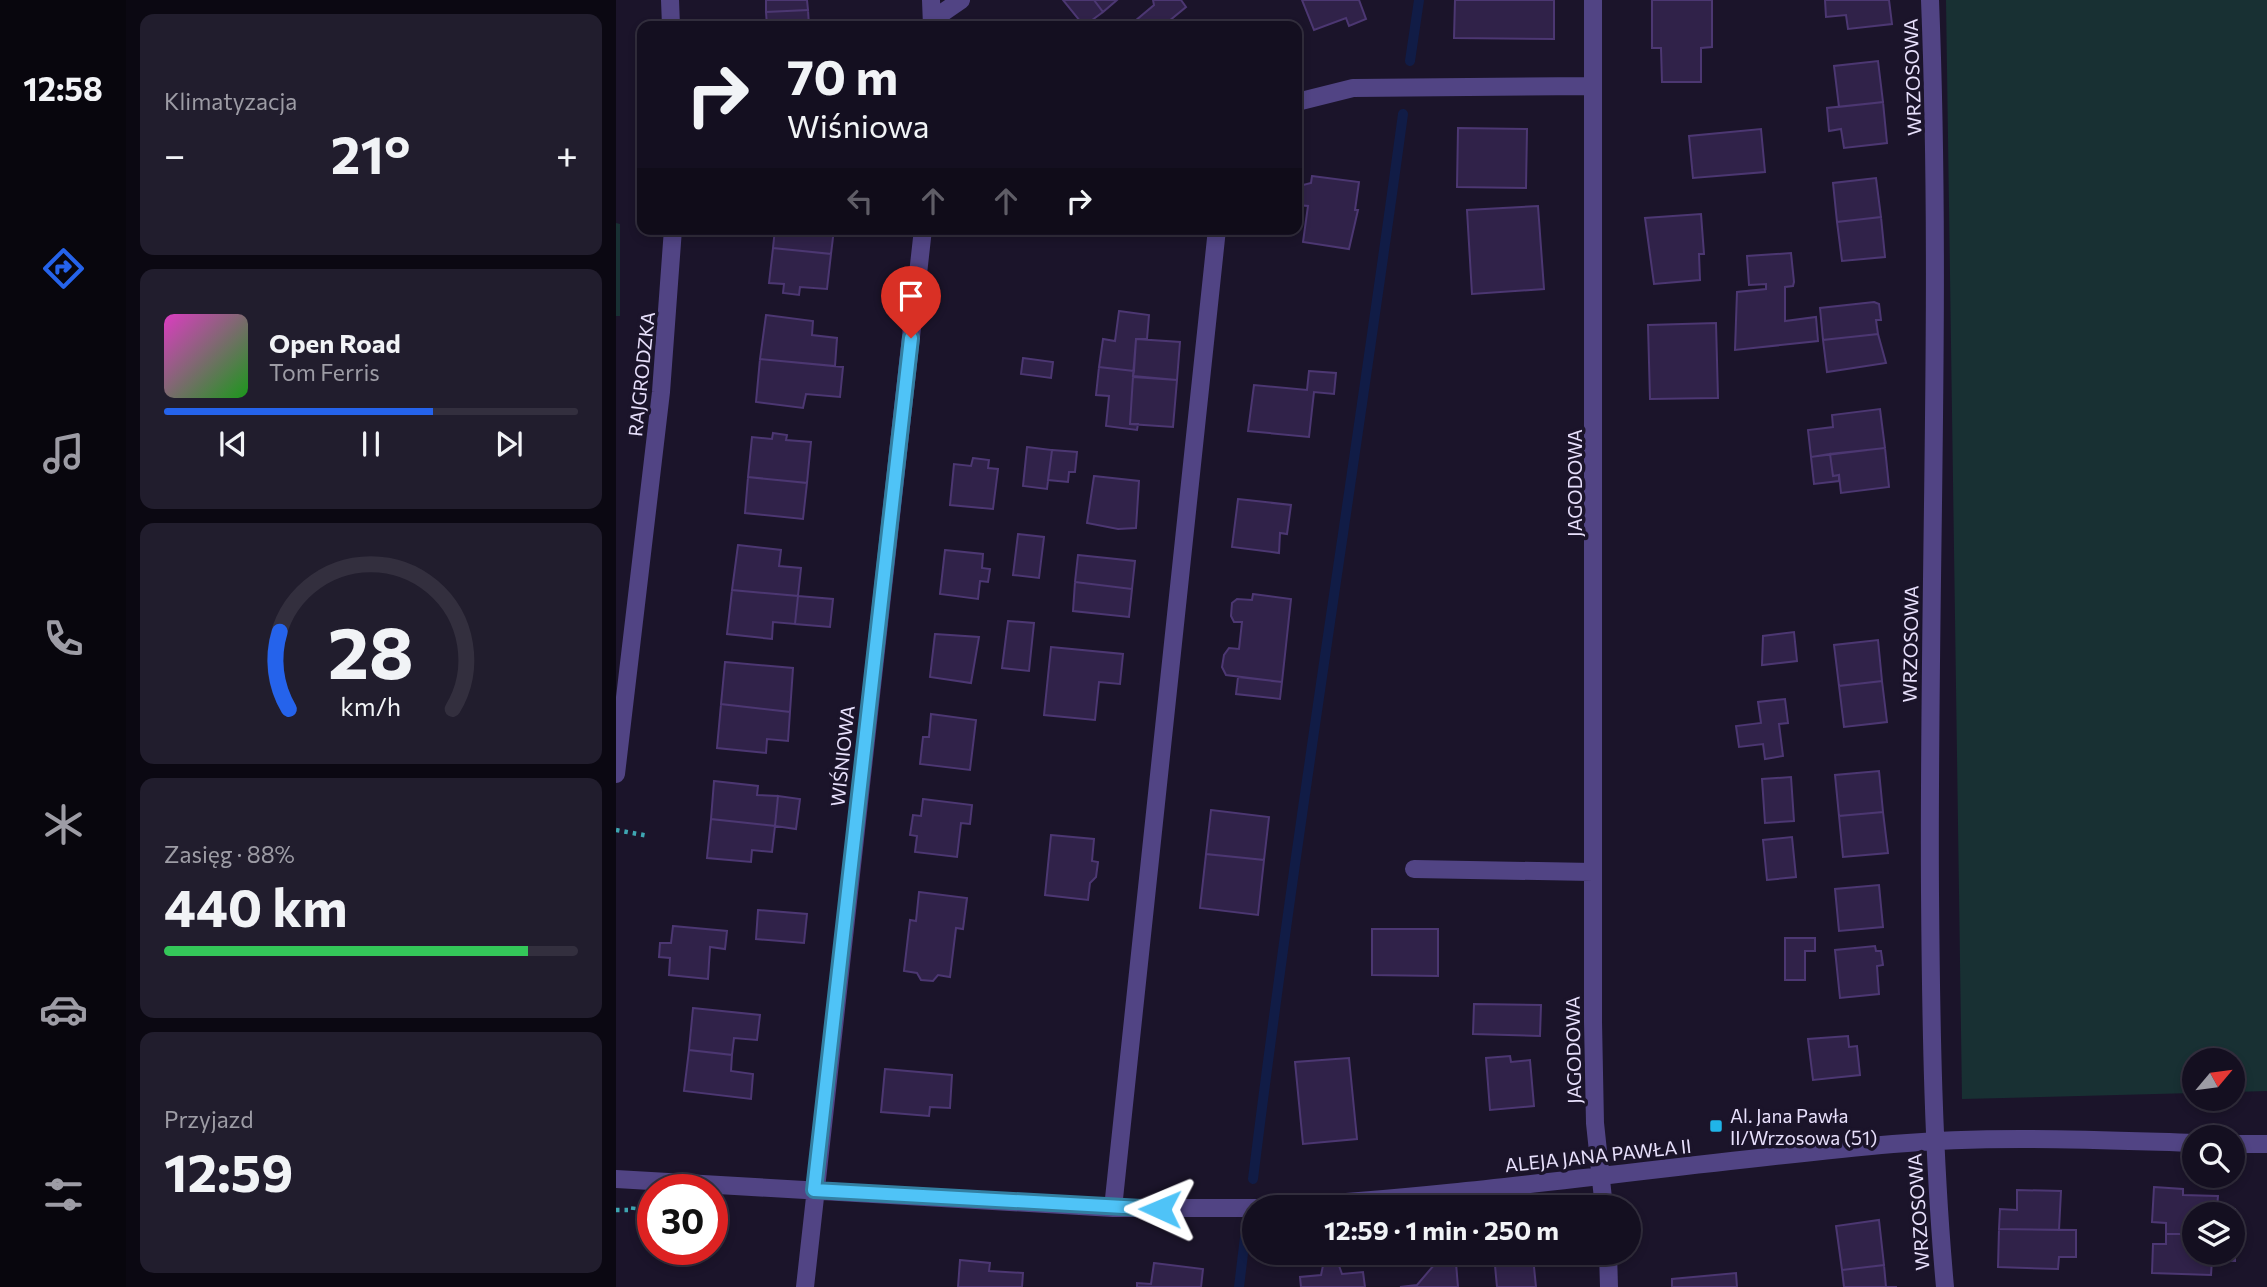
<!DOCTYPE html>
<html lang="pl">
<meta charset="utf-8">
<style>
body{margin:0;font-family:Commissioner,sans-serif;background:#211d2d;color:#f1f3f6;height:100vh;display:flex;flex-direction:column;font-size:26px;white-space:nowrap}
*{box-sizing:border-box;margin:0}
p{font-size:23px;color:#9d9ca5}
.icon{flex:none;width:38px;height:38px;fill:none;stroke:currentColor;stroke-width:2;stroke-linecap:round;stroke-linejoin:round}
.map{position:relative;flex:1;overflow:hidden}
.panel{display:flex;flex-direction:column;gap:14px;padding:14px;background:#0b0812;width:490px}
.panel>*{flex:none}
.top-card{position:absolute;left:21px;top:21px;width:665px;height:214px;border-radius:14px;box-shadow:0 4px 10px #0003,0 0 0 2px #332f3e;background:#140f20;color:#f1f3f6;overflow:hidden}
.needle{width:46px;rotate:61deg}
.buttons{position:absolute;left:1566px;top:1048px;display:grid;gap:14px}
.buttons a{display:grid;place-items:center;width:63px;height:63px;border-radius:50%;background:#140f20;box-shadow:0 4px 10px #0003,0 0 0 2px #332f3e;font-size:35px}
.speed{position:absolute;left:21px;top:1174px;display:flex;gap:14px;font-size:35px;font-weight:700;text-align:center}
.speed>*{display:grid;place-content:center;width:91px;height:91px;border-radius:50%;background:#140f20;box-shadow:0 4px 10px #0003,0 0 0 2px #332f3e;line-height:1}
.speed .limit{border:10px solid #d22;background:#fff;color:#111}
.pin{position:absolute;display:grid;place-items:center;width:60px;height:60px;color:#fff;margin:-72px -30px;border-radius:50% 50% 50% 0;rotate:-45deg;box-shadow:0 0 7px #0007}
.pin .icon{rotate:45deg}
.me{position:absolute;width:77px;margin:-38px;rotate:271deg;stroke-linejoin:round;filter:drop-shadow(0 0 5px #0008)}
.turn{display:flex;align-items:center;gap:24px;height:147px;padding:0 35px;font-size:32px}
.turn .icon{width:91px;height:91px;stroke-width:2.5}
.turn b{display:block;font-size:49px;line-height:60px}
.lanes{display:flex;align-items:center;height:66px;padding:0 35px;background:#0003;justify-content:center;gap:35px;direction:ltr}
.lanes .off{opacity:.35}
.big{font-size:52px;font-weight:700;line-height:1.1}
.panel .card{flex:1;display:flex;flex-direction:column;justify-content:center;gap:10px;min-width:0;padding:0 24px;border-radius:14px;background:#211d2d}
.panel .dial{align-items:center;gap:0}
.dial svg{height:182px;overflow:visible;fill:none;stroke:#332f3e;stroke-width:7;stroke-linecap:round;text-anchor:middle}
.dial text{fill:#f1f3f6;stroke:none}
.song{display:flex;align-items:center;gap:21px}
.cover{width:84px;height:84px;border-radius:10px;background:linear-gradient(135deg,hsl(310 70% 55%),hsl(120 70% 35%))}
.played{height:7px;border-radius:4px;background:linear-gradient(90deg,#2563eb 65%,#332f3e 65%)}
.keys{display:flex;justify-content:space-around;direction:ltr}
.heat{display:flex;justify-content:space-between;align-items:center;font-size:38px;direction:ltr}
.charge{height:10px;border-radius:5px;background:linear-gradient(90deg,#34c759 88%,#332f3e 0)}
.trip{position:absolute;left:626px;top:1195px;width:399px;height:70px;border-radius:35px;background:#140f20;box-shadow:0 4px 10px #0003,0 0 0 2px #332f3e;font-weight:700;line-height:70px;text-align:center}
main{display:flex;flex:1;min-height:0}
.tab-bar{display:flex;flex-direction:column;width:126px;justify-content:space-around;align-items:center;background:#08060d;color:#9d9ca5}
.tab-bar .icon{width:49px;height:49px}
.tab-bar .active{color:#2563eb}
.tab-bar b{font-size:32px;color:#f1f3f6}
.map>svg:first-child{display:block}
.green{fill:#183033}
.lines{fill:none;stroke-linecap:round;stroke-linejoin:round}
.stream{stroke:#111c46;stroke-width:10}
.building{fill:#302249;stroke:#4c3772;stroke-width:2}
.path{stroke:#3ea6b2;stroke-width:4.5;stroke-dasharray:3.5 5;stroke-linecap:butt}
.minor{stroke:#514484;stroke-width:18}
.route-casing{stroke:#337fa1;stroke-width:18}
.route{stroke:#4fc3f7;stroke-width:12}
.poi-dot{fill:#20b4e8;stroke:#1b142a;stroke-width:2.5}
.labels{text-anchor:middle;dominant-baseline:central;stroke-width:7;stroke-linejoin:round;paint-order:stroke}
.street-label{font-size:19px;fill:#e8e0fc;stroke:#1b142a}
.poi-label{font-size:19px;fill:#e8e0fc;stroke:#1b142a;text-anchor:start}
</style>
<main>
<nav class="tab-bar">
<b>12:58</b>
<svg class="icon active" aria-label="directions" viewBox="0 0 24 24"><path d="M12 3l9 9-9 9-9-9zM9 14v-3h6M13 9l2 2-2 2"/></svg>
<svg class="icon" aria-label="music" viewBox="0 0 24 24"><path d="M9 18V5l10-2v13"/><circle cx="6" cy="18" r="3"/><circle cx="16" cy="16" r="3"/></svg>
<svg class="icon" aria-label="phone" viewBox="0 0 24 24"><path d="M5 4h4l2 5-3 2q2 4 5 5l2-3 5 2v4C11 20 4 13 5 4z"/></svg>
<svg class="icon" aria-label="climate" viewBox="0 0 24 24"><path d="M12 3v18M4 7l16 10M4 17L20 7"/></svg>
<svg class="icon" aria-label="car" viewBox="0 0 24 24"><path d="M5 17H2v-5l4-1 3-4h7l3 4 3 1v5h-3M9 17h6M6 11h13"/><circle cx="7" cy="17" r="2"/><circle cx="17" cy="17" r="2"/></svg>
<svg class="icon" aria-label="filters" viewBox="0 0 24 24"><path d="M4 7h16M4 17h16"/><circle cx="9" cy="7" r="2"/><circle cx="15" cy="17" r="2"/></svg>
</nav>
<section class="panel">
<div class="card"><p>Klimatyzacja</p>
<div class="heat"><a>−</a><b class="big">21°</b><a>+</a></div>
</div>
<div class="card">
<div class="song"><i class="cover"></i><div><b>Open Road</b><p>Tom Ferris</p></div></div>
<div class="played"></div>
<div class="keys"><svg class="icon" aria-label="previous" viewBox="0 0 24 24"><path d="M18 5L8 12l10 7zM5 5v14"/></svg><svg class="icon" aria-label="pause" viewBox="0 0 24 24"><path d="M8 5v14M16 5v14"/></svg><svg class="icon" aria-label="next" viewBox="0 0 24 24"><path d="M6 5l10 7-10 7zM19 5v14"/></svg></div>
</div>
<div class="card dial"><svg viewBox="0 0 100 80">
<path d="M14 69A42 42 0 1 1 86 69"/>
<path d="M14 69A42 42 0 0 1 10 35" stroke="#2563eb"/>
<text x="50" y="56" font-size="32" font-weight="700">28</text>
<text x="50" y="72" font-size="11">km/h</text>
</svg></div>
<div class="card"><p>Zasięg · 88%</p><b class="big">440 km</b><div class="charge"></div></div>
<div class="card"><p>Przyjazd</p><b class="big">12:59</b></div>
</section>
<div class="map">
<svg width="1651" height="1287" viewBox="0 0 1651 1287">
<rect width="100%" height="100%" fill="#1b142a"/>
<path class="green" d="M 1330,0 L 1651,0 L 1651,1091 L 1617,1092 L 1617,1060 L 1578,1060 L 1578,1093 L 1346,1099 Z
M 0,223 L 4,224 L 4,316 L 0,316 Z"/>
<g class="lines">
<path class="stream" d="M 794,61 L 803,0
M 637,1179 C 681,823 739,469 787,114
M 623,1287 L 629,1237"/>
</g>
<path class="building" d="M 150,0 L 191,0 L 192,10 L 150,12 Z
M 447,0 L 478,0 L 487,12 L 468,26 Z
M 478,0 L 501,0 L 487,12 Z
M 565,0 L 570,7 L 547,26 L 513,26 L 538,5 L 537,0 Z
M 686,0 L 743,0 L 750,19 L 733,26 L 730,18 L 698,30 Z
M 839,0 L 938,0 L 938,39 L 838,38 Z
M 1036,0 L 1096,0 L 1096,47 L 1085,48 L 1085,82 L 1046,82 L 1045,48 L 1036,48 Z
M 1209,0 L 1273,0 L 1276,24 L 1232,29 L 1230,15 L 1210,17 Z
M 192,10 L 193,26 L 151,26 L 150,12 Z
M 1262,61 L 1267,102 L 1223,107 L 1218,66 Z
M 1267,102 L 1271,143 L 1228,148 L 1225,129 L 1213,131 L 1211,108 Z
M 842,128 L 911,129 L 910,188 L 841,187 Z
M 1145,129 L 1149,172 L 1077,178 L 1073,136 Z
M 696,176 L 743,182 L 739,210 L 742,210 L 733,249 L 687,242 L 692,206 L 681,205 L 681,202 L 683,186 L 695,183 Z
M 1260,178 L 1265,217 L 1221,222 L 1217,183 Z
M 922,206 L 928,289 L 856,294 L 851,210 Z
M 1085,214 L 1088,254 L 1083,254 L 1084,280 L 1038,284 L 1029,218 Z
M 1265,217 L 1269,257 L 1226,261 L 1221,222 Z
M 159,229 L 218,229 L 215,254 L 157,248 Z
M 157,248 L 215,254 L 211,289 L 184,287 L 183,295 L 167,293 L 168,284 L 153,283 Z
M 1175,253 L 1178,282 L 1177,286 L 1169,287 L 1169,321 L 1200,317 L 1202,341 L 1119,350 L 1121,292 L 1150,289 L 1150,284 L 1133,285 L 1131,256 Z
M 1258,302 L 1263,304 L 1265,320 L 1260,320 L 1262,334 L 1207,340 L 1204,308 Z
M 503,311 L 533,315 L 531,339 L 520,339 L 518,371 L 483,367 L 487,339 L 499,341 Z
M 150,315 L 197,321 L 196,335 L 221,338 L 219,366 L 144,359 Z
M 1100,323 L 1102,398 L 1034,399 L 1032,325 Z
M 1262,334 L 1270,363 L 1211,372 L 1207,340 Z
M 520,339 L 564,342 L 561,380 L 517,376 Z
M 407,358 L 437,362 L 435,378 L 405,374 Z
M 144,359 L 227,367 L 224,397 L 190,394 L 187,408 L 140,402 Z
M 483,367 L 518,371 L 517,376 L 538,378 L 517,377 L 514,424 L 522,424 L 521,430 L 490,426 L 493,396 L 480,395 Z
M 693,371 L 720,373 L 718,394 L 698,392 L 693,437 L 632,431 L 638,385 L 691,390 Z
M 517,377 L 561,380 L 557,427 L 514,424 Z
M 1264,409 L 1269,448 L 1195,457 L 1192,430 L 1217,427 L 1216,415 Z
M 157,433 L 171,435 L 170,440 L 195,442 L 191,483 L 132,477 L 136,437 L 156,439 Z
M 411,447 L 436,450 L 431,489 L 407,486 Z
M 1269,448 L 1273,487 L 1225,493 L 1223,475 L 1217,476 L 1214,454 Z
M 436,450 L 461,452 L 459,472 L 453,472 L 452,482 L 432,480 Z
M 1214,454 L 1217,476 L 1223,475 L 1223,481 L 1198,484 L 1195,457 Z
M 357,458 L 373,460 L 372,468 L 382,469 L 377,509 L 334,505 L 338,464 L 355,466 Z
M 478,476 L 523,481 L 520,528 L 502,529 L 471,523 Z
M 132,477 L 191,483 L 187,519 L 129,513 Z
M 622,499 L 675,505 L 671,534 L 664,533 L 663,553 L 616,547 Z
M 402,534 L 428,537 L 423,578 L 397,575 Z
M 122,545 L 165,550 L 163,566 L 185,568 L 182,596 L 116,590 Z
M 329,550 L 367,554 L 366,568 L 374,569 L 372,582 L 364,581 L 362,599 L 324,594 Z
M 462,555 L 519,561 L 516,589 L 459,582 Z
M 459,582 L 516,589 L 513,617 L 457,611 Z
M 116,590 L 182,596 L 179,624 L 157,622 L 156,639 L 111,634 Z
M 637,594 L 675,599 L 666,682 L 610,675 L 606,667 L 608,655 L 613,648 L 623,649 L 626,622 L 618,622 L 615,616 L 616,603 L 621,599 L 636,600 Z
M 182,596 L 217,599 L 214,627 L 179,624 Z
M 392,621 L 418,623 L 413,671 L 386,668 Z
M 1178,632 L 1181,661 L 1146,665 L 1147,636 Z
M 319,634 L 363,637 L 355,683 L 314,677 Z
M 1262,640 L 1266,681 L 1223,686 L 1218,645 Z
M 435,647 L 507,654 L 504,684 L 483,682 L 479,720 L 428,715 Z
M 109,662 L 177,668 L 174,712 L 105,704 Z
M 622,677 L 666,682 L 664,699 L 620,694 Z
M 1266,681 L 1271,722 L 1228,727 L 1223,686 Z
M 1169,699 L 1172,723 L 1163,724 L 1167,756 L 1149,759 L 1147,744 L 1123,747 L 1120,726 L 1145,723 L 1142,702 Z
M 105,704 L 174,712 L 172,741 L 151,739 L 150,753 L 101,748 Z
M 315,714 L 360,720 L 354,770 L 304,764 L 307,737 L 313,737 Z
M 1263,771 L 1267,812 L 1223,816 L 1219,775 Z
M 1175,777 L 1178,821 L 1149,823 L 1146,779 Z
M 98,781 L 142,786 L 141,795 L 162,796 L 159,826 L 95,819 Z
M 162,796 L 184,799 L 180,829 L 159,826 Z
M 307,799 L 356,805 L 354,824 L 345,823 L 341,857 L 299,852 L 301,836 L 294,835 L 297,815 L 305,816 Z
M 595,810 L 653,817 L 648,860 L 590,854 Z
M 1267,812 L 1272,853 L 1227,857 L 1223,816 Z
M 95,819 L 159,826 L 156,852 L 136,850 L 135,862 L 91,858 Z
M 435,835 L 478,839 L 476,861 L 482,862 L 480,877 L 474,883 L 472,900 L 429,895 Z
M 1176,837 L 1180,877 L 1151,880 L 1147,840 Z
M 590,854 L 648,860 L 642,915 L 584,908 Z
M 1263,885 L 1267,927 L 1223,931 L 1219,889 Z
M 303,892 L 351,898 L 347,929 L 340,928 L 334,977 L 322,975 L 317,981 L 305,980 L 301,973 L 288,971 L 294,920 L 300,921 Z
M 142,910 L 191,914 L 188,943 L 140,939 Z
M 57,926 L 111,931 L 109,949 L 94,947 L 92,979 L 53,975 L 54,958 L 43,957 L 44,943 L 55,943 Z
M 756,929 L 822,929 L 822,976 L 756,975 Z
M 1169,938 L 1199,938 L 1199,951 L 1189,951 L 1189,980 L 1169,980 Z
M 1259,946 L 1260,951 L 1265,951 L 1267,965 L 1261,966 L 1263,994 L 1224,998 L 1219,950 Z
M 858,1004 L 925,1005 L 924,1036 L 857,1034 Z
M 77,1008 L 144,1015 L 141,1040 L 118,1038 L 116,1055 L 73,1050 Z
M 1232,1036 L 1233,1047 L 1241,1046 L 1244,1075 L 1197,1080 L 1192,1039 Z
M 73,1050 L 116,1055 L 115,1071 L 137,1074 L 135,1099 L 68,1091 Z
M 894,1056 L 895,1062 L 914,1060 L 918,1106 L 874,1110 L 870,1058 Z
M 733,1058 L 741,1139 L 687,1144 L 679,1062 Z
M 269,1069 L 336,1075 L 334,1108 L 314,1107 L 313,1116 L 265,1112 Z
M 1538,1187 L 1567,1189 L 1567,1195 L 1602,1196 L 1601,1208 L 1619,1209 L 1619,1235 L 1617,1214 L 1578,1214 L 1578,1234 L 1550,1234 L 1550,1223 L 1536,1222 Z
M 1401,1190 L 1445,1191 L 1443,1230 L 1383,1229 L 1384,1209 L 1401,1210 Z
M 1263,1220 L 1268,1265 L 1226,1270 L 1220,1226 Z
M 1383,1229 L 1460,1230 L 1460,1257 L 1443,1257 L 1442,1269 L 1382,1267 Z
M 1550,1234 L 1578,1234 L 1578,1253 L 1617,1253 L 1619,1235 L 1619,1261 L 1596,1260 L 1595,1275 L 1536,1273 L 1537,1244 L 1550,1244 Z
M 895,1253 L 895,1259 L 917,1257 L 920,1287 L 881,1287 L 878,1255 Z
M 344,1260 L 374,1263 L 373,1271 L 407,1273 L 406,1287 L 342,1287 Z
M 721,1260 L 726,1274 L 747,1272 L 749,1287 L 685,1287 L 684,1277 L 705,1275 L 708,1261 Z
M 538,1263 L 587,1269 L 585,1287 L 521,1287 L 521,1283 L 535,1284 Z
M 840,1263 L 842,1287 L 784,1287 L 801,1285 L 818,1265 Z
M 1268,1265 L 1270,1287 L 1281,1287 L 1228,1287 L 1226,1270 Z
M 1120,1273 L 1121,1287 L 1056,1287 L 1056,1279 Z"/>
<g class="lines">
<path class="path" d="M 0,830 L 33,836
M 0,1210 L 17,1210 L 18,1203"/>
<path class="minor" d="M 54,0 L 55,26
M 315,0 L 316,26
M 977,0 L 977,1022 L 979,1123 L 988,1208
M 1314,0 C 1326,297 1312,595 1314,893 C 1315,1025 1317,1155 1329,1287
M 316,20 L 345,0
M 681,102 L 737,88 L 976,86
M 0,774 L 45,392 L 57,229
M 798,869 L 977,872
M 1617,1144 L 1651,1144
M 0,1179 L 497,1208 L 639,1208
M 497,1208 L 601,229
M 641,1208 C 854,1197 1065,1163 1277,1144 C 1377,1135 1479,1140 1578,1143
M 992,1253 L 993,1287
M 189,1287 L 307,229"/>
</g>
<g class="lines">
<defs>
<path id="route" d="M 295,338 L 198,1190 L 544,1209"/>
</defs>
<use href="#route" class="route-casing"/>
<use href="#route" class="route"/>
</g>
<rect class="poi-dot" x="1093" y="1119" width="14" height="14" rx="3.5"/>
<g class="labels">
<g class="street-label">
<text transform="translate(1296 77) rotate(-92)">WRZOSOWA</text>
<text transform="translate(25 374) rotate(-84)">RAJGRODZKA</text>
<text transform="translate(958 483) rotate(-90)">JAGODOWA</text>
<text transform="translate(1294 644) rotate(-89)">WRZOSOWA</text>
<text transform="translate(226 756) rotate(-84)">WIŚNIOWA</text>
<text transform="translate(957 1050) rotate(-91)">JAGODOWA</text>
<text transform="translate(982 1155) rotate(-6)">ALEJA JANA PAWŁA II</text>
<text transform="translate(1302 1212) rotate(-94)">WRZOSOWA</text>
</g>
<g class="poi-label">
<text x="1114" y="1115">Al. Jana Pawła<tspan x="1114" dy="22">II/Wrzosowa (51)</tspan></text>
</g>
</g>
</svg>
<div class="buttons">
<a><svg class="needle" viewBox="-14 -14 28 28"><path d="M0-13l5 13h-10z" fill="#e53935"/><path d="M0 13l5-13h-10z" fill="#9d9ca5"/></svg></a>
<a><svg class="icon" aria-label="search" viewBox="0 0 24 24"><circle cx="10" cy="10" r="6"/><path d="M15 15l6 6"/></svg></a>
<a><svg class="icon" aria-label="layers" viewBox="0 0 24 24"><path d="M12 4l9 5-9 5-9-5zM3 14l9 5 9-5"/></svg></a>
</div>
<div class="speed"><div class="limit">30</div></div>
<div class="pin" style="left:295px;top:338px;background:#d93025"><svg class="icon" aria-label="arrive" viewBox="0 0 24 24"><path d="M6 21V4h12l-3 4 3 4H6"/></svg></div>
<svg class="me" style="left:544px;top:1209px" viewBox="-20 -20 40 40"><path d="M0-17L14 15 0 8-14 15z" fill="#4fc3f7" stroke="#fff" stroke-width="4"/></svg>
<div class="trip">12:59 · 1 min · 250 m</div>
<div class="top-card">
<div class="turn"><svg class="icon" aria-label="right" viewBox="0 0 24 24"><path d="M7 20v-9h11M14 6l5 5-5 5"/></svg><div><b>70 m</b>Wiśniowa</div></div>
<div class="lanes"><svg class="icon off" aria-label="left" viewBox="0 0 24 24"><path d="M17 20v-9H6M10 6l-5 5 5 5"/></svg><svg class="icon off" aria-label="ahead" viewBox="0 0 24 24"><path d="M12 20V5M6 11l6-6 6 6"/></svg><svg class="icon off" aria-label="ahead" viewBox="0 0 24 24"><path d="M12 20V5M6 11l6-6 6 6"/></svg><svg class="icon" aria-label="right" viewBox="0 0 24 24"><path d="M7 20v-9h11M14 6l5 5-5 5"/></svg></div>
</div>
</div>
</main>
